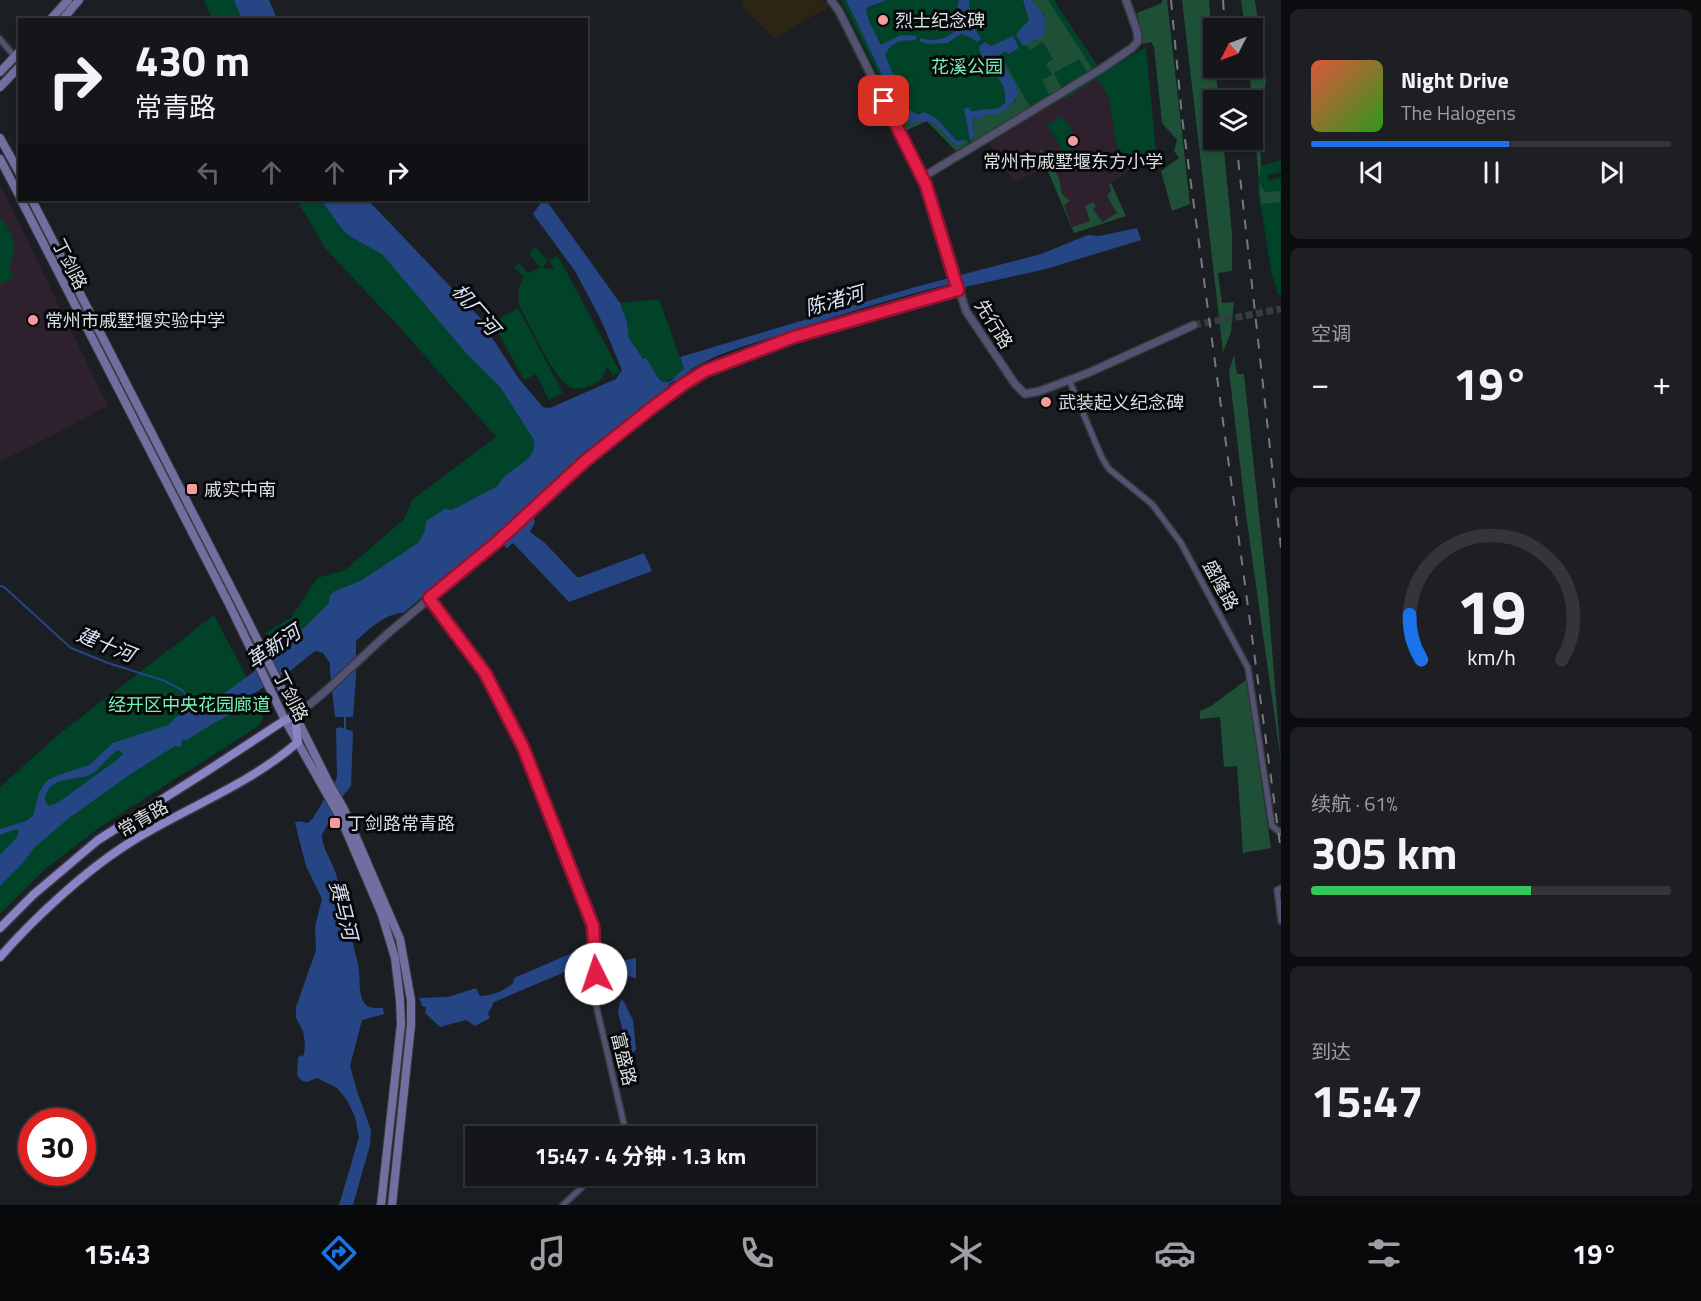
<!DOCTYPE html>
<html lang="zh">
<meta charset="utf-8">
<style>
body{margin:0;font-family:"Titillium Web","Noto Sans SC",sans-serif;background:#1d1f23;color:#f1f3f6;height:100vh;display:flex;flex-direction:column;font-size:22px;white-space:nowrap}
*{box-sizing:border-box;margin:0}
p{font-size:20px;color:#9d9fa2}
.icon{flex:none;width:33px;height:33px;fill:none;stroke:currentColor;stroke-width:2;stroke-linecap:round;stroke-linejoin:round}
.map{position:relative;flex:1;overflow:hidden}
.side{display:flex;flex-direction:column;gap:9px;padding:9px;background:#0b0c0e;width:420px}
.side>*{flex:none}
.banner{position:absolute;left:18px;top:18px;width:570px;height:183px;border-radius:0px;box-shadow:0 2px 4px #0004,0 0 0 2px #333539;background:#14161a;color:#f1f3f6;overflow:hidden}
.needle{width:39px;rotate:228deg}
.fabs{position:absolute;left:1203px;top:18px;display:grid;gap:12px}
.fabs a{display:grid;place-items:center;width:60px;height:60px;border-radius:0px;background:#14161a;box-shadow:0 2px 4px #0004,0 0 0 2px #333539;font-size:30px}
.speed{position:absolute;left:18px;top:1108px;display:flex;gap:12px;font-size:30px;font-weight:700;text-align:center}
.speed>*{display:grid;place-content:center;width:78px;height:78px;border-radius:50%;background:#14161a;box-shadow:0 2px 4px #0004,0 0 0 2px #333539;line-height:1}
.speed .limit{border:9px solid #d22;background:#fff;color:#111}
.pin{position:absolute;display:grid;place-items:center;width:51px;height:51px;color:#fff;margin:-26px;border-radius:12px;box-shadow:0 3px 9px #0006}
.me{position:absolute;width:66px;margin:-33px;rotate:356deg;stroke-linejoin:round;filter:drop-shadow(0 0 4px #0008)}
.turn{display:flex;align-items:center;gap:21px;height:126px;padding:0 18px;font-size:27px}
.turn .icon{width:78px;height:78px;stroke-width:2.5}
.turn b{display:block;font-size:42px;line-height:51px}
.lanes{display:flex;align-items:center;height:57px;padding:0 18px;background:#0003;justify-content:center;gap:30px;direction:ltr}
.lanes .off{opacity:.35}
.big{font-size:45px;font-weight:700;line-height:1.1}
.side .card{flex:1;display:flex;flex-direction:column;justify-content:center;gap:9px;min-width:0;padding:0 21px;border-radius:9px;background:#1d1f23}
.side .dial{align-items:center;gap:0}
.dial svg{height:156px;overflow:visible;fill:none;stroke:#333539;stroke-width:7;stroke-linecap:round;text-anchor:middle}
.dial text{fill:#f1f3f6;stroke:none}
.song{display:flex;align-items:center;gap:18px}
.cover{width:72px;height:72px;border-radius:9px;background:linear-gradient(135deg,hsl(10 70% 55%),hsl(110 70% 35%))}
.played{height:6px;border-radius:3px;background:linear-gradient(90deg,#1a73e8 55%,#333539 55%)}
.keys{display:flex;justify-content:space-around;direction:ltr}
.heat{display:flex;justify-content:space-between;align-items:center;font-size:33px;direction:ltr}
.charge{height:9px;border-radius:4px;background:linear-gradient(90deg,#34c759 61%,#333539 0)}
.trip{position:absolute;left:465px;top:1126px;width:351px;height:60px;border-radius:0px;background:#14161a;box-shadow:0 2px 4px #0004,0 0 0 2px #333539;font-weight:700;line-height:60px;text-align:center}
.tabs{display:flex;height:96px;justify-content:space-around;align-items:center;background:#08090a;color:#9d9fa2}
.tabs .icon{width:42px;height:42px}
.tabs .current{color:#1a73e8}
.tabs b{font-size:27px;color:#f1f3f6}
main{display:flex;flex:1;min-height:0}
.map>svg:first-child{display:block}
.commercial{fill:#2c2414}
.education{fill:#2e202c}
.green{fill:#004328}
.forest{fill:#1e4f37}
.water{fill:#254584;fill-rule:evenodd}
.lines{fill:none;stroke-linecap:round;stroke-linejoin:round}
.stream{stroke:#254584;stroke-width:2}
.tertiary-tunnel{stroke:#383b40;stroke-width:7;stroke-dasharray:7 3.5;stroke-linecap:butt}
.minor-casing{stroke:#36393e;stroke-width:8}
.tertiary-casing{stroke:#36393e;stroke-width:10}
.secondary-casing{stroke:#36393e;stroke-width:10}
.primary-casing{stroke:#36393e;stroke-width:11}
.minor{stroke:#535271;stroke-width:5}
.tertiary{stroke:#535271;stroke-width:7}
.secondary{stroke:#716ea0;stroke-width:8}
.primary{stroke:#8884c5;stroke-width:8}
.rail{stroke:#76797d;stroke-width:2;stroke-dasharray:10 10;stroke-linecap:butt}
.route-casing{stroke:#92132f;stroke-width:15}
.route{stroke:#e11d48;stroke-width:10}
.poi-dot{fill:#f59b9d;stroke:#07080a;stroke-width:2}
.labels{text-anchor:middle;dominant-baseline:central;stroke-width:6;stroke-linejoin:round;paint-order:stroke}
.poi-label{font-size:18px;fill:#dcdfe2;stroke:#07080a;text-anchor:start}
.park-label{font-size:18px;fill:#76f2b4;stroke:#07080a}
.street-label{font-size:18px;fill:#dcdfe2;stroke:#07080a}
.water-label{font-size:20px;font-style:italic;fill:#d8e3f6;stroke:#07080a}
</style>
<main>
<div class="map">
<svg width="1281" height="1205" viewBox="0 0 1281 1205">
<rect width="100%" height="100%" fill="#1b1e23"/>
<path class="commercial" d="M 745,0 L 821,0 L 831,6 L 774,38 L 740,5 Z"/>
<path class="education" d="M 1146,47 L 1156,152 L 1111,183 L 1126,216 L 1074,233 L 1047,167 L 1014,182 L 989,142 Z
M 0,184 L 108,406 L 34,445 L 0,461 Z"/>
<path class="green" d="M 204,0 L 244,0 L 252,19 L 212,19 Z
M 841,0 L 1054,0 L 1098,67 L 956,151 L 927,121 L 907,130 Z
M 1146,47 L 1156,152 L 1138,163 L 1136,159 L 1129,163 L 1116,144 L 1109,99 L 1098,78 L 1065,99 L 1063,97 Z
M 1062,116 L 1080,144 L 1065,154 L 1047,125 Z
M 1281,160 L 1281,172 L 1268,175 L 1269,180 L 1281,177 L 1281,294 L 1278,294 L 1272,275 L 1258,190 L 1261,166 Z
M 297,200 L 343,200 L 471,343 L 549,446 L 280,664 L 265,633 L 291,618 L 317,578 L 345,570 L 404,519 L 413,499 L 496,437 L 404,332 L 325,248 Z
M 0,218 C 14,232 18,250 9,268 L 14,277 L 0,284 Z
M 535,247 L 548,261 L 542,268 L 554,269 L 549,260 L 558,256 L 620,372 L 613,376 L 607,366 C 605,376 601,382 590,386 C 585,388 577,390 572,388 C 556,383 529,324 520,307 C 517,296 518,287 524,277 L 514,267 L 519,263 L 528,273 L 524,277 L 530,272 L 541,268 L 529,254 Z
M 659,299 L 684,369 L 668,382 L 663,382 L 659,379 L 646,359 L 643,360 L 629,338 L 627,322 L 620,303 Z
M 518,308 L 563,393 L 549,400 L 536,374 L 524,380 L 492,322 Z
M 214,615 L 263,709 L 263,719 L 257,727 L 100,827 L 43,871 L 0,914 L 0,787 L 59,734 Z"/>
<path class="forest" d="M 1031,0 L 1048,0 L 1093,70 L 1069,85 L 1068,83 L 1087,72 L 1079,59 L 1054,73 L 1062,89 L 1050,96 L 1042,80 L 1052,75 L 1046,64 L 1053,59 L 1043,42 L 1030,50 L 1026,44 L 1037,40 L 1044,15 Z
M 1162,0 L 1167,0 L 1190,204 L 1172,211 L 1161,171 L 1179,158 L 1174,151 L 1177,140 L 1162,123 L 1154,47 L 1151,42 L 1143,44 L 1143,38 L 1137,13 L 1162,3 Z
M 1182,0 L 1209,0 L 1214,68 L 1215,68 L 1219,100 L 1214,100 L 1214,140 L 1223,140 L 1232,233 L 1232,271 L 1218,273 L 1222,303 L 1234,302 L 1231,332 L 1223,352 Z
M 1241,0 L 1255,0 L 1266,80 L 1260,125 L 1261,166 L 1259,182 L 1265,192 L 1281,191 L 1280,202 L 1261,204 L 1249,68 L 1252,68 L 1252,28 L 1245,28 Z
M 1005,63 L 1030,107 L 972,142 L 970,140 L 973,138 L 975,131 L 972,119 L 974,117 L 978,120 L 987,114 L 998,115 L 1016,101 L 1018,89 L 1003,64 Z
M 888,86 L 903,114 L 912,124 C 942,113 937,136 958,146 L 967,141 L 968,144 L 956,151 L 927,121 L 907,130 L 886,88 Z
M 1041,149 L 1059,178 L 1062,194 L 1070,201 L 1064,205 L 1072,227 L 1090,221 L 1085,206 L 1093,202 L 1096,207 L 1093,209 L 1102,222 L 1117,213 L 1107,196 L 1111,191 L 1109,185 L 1111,183 L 1126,216 L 1074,233 L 1039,150 Z
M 1234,355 L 1237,374 L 1244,374 L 1268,599 L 1281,761 L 1246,515 L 1229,371 Z
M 1246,680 L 1271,848 L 1243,853 L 1237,766 L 1224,767 L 1220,717 L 1200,719 L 1200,711 L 1211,706 Z"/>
<path class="water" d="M 234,0 L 269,0 L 277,19 L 242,19 Z
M 846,0 L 887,0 L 868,7 L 866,10 L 869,21 L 881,45 L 901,35 L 917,36 L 915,40 C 900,41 893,40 885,55 L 895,79 L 886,83 Z
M 959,0 L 969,0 L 971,23 L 981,39 L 977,42 L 972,38 L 961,34 L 947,43 L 928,44 L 919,41 L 921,38 C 936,43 947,38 958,29 C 960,19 955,9 959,0 Z
M 1023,0 L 1031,0 C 1042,12 1051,20 1042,37 L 1023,46 L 1016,34 L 1029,20 Z
M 1013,36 L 1019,48 L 1008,54 L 1006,51 L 996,57 L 1000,65 L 1003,64 C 1020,92 1027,93 998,115 L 987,114 L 978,120 L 974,117 L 972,119 L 975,135 L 970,140 L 964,109 L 968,107 L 971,111 C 974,112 978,110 981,110 C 992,108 996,112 1005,103 C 1009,76 983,71 979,47 L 985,42 L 991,46 Z
M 896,83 L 908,109 L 918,115 L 924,112 L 936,118 L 955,139 L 958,141 L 966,140 L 967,141 L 958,146 C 938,136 942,113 912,124 L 908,122 L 889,86 Z
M 321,200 L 368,200 L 485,323 L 489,327 L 487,330 L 519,379 L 543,407 L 550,408 L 616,379 L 622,370 L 601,320 L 575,271 L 533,214 L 543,200 L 546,200 L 620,303 L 627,322 L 629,338 L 643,359 L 646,358 L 659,379 L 663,382 L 668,382 L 669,386 L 581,455 L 529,506 L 535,522 L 530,532 L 545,543 L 577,577 L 580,577 L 644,553 L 652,571 L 569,602 L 513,543 L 507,548 L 495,537 L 403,613 C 386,613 368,630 356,641 L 356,676 L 353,717 L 335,717 L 330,672 L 330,663 L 323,653 L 315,651 L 284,676 L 283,674 L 255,693 L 255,697 C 234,714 208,725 186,741 L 184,739 L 181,742 L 182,745 L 179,747 L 175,746 L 129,775 L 69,818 L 34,848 L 23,863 L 0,886 L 0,855 L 17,837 L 19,830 L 13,830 L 0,835 L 0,829 L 26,821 L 33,816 L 39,793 L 46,781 L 58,775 L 89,765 L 113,743 L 168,725 L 176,717 L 201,703 L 211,703 L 275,656 L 329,603 L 329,597 L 333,592 L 362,580 L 418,543 L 425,530 L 426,521 L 445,509 L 452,510 L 498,486 C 505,468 538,463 534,440 L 501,388 L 466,353 L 382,254 L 351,237 L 343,230 ZM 119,750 L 123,754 L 118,759 L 59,802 L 49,806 C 45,802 44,799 46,794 C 54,775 77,782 91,774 C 103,768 107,755 119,750 Z
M 1137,228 L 1141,240 L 1046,269 L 965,287 L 963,281 C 902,295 842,314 783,334 C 750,345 699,356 676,383 L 673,378 L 684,369 L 680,357 L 915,287 L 1041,254 L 1088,235 L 1099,236 Z
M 339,727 L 352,731 L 353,733 L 351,786 L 343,796 L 322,835 C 322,848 332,861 336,874 C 345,904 350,934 358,964 C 361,975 357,996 366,1005 C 370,1009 378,1008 383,1008 L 384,1014 L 362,1020 L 350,1066 L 358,1094 L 371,1130 L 370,1145 L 353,1205 L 339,1205 L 359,1137 L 355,1117 L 347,1100 L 337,1088 L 317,1078 L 307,1082 L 302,1081 L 297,1075 L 298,1057 L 304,1055 L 305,1043 L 303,1031 L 296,1018 L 296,1007 L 316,950 L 315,926 L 322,899 L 306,866 L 295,823 L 298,821 L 308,823 L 313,818 L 337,778 L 336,729 Z
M 572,953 L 592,959 L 592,975 L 571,974 L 565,972 L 494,1002 L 488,1014 L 490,1018 L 475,1026 L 466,1020 L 440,1027 L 425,1013 L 426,1007 L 422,1006 L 419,998 L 448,997 L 476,988 L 480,996 C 491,996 504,991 513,983 L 514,978 Z
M 636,958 L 636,978 L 627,976 L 616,983 L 611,983 L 612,979 L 607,977 L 611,970 L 609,963 Z
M 623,1000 L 633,1020 L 636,1049 L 634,1052 L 617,1055 L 617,1049 L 625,1047 L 626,1044 L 618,1012 L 620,1001 Z"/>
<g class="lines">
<path class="stream" d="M 666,385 L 677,378
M 0,586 L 4,587 L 71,648 L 108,663 L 165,681 L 182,690 L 195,707
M 345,714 L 345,729"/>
<path class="tertiary-tunnel" d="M 1194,325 L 1281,309"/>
<defs>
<path id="minor" d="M 0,39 L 20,63
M 1069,380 L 1102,458 L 1109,469 L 1152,504 L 1181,543 L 1248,668 L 1272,826 L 1281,833
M 429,598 L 485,673 L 523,747 L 593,926 L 596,974 L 593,992 L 627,1137
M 1281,888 L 1277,890 L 1281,921
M 563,1205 L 594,1176"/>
<path id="tertiary" d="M 831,0 L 839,11 L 926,185 L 966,311 L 1015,384 L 1025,394 L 1040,391 L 1088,373 L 1194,325
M 923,177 L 1101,69 L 1132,48 L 1138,41 L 1137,31 L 1126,0
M 295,717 L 329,688 L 386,635 L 497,542 L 584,462 L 684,384 L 723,363 L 794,337 L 958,290"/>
<path id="secondary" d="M 50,20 L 68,0
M 62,20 L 79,0
M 0,72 L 20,51
M 0,87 L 20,66
M 0,138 L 20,174
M 0,159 L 20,197
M 21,200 L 230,606 L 285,720 L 341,819 L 382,915 L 395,958 L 400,1000 L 401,1024 L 381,1205
M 32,200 L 239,603 L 329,783 L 344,809 L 400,939 L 411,1000 L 411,1025 L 392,1205"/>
<path id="primary" d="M 0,928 L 33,895 L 98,840 L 207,771 L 285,720 L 295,717 L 298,742 C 250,784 188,807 134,840 C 88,868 35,917 0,957"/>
</defs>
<use href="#minor" class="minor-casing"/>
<use href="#tertiary" class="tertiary-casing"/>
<use href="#secondary" class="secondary-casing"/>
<use href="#primary" class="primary-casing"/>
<use href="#minor" class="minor"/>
<use href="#tertiary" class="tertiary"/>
<use href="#secondary" class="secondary"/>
<use href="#primary" class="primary"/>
<path class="rail" d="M 1171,0 L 1182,117 L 1281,852
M 1223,0 L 1225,28
M 1235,68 L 1238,100
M 1236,140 L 1281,548"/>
</g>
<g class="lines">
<defs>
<path id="route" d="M 596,974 L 593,926 L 523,747 L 485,673 L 429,598 L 497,542 L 584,462 L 653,407 L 684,384 L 705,371 L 794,337 L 958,290 L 926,185 L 884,101"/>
</defs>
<use href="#route" class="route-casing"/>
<use href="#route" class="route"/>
</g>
<g class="poi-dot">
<circle cx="883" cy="20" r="6"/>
<circle cx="1073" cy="141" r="6"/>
<circle cx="33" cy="320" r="6"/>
<circle cx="1046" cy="402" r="6"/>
<rect x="186" y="483" width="12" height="12" rx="3"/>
<rect x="329" y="817" width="12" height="12" rx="3"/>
</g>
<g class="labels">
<g class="poi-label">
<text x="895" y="20">烈士纪念碑</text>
<text x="1073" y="161" text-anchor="middle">常州市戚墅堰东方小学</text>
<text x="45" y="320">常州市戚墅堰实验中学</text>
<text x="1058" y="402">武装起义纪念碑</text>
<text x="204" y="489">戚实中南</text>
<text x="347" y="823">丁剑路常青路</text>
</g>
<g class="park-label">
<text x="967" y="66">花溪公园</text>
<text x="189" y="704">经开区中央花园廊道</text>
</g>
<g class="street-label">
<text transform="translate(70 264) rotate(63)">丁剑路</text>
<text transform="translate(994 324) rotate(58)">先行路</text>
<text transform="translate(1221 585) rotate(62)">盛隆路</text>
<text transform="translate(291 696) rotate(63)">丁剑路</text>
<text transform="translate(143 818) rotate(-30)">常青路</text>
<text transform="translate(624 1059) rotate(76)">富盛路</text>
</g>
<g class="water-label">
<text transform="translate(834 300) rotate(-16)">陈渚河</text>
<text transform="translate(476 309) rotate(49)">机厂河</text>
<text transform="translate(106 644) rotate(22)">建十河</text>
<text transform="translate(273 646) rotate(-34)">革新河</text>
<text transform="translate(344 910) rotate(76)">赛马河</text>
</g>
</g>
</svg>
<div class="fabs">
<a><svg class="needle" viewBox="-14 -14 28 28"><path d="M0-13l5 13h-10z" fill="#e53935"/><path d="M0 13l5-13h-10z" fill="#9d9fa2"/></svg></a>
<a><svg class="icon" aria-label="layers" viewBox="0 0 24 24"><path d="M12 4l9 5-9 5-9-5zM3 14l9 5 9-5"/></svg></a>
</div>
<div class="speed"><div class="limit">30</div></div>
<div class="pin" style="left:884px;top:101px;background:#d93025"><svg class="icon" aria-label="arrive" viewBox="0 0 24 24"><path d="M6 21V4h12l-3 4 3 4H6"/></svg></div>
<svg class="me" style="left:596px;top:974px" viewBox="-20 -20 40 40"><circle r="19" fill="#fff"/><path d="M0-13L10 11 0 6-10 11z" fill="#e11d48"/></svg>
<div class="trip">15:47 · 4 分钟 · 1.3 km</div>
<div class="banner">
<div class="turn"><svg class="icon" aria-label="right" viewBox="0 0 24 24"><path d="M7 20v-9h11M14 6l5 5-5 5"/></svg><div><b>430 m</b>常青路</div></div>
<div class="lanes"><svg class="icon off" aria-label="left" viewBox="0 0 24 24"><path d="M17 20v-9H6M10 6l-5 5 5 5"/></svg><svg class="icon off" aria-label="ahead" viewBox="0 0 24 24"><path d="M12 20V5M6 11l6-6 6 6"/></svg><svg class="icon off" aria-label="ahead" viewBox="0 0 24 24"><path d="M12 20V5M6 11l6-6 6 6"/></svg><svg class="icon" aria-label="right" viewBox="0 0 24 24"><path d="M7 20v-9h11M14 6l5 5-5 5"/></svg></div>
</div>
</div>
<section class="side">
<div class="card">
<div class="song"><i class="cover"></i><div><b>Night Drive</b><p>The Halogens</p></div></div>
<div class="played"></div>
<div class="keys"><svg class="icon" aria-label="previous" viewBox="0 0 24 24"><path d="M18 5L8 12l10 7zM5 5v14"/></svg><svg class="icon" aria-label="pause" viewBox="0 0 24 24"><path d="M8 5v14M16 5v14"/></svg><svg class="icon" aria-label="next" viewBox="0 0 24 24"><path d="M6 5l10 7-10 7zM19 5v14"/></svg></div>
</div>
<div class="card"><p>空调</p>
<div class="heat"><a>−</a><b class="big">19°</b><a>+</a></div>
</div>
<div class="card dial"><svg viewBox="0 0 100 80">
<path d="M14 69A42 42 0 1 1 86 69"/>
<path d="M14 69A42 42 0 0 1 8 46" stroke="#1a73e8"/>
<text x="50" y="56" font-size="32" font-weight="700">19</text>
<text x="50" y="72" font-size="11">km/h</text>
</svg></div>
<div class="card"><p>续航 · 61%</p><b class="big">305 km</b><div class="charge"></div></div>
<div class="card"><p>到达</p><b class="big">15:47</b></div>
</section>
</main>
<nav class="tabs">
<b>15:43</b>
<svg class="icon current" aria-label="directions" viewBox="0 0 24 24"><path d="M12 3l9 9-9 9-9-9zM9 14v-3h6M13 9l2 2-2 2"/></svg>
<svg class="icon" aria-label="music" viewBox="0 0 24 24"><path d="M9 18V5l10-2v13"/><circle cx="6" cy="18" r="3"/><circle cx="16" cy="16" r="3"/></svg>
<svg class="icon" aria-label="phone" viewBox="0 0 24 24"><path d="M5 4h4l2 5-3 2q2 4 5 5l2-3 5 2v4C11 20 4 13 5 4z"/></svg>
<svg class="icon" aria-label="climate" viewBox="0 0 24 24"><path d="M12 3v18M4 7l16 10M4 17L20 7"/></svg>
<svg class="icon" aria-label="car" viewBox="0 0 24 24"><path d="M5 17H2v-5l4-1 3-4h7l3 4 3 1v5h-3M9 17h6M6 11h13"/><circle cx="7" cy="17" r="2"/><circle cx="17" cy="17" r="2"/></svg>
<svg class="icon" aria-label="filters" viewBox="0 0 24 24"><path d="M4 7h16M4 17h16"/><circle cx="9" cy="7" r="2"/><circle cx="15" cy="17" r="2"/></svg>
<b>19°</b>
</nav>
